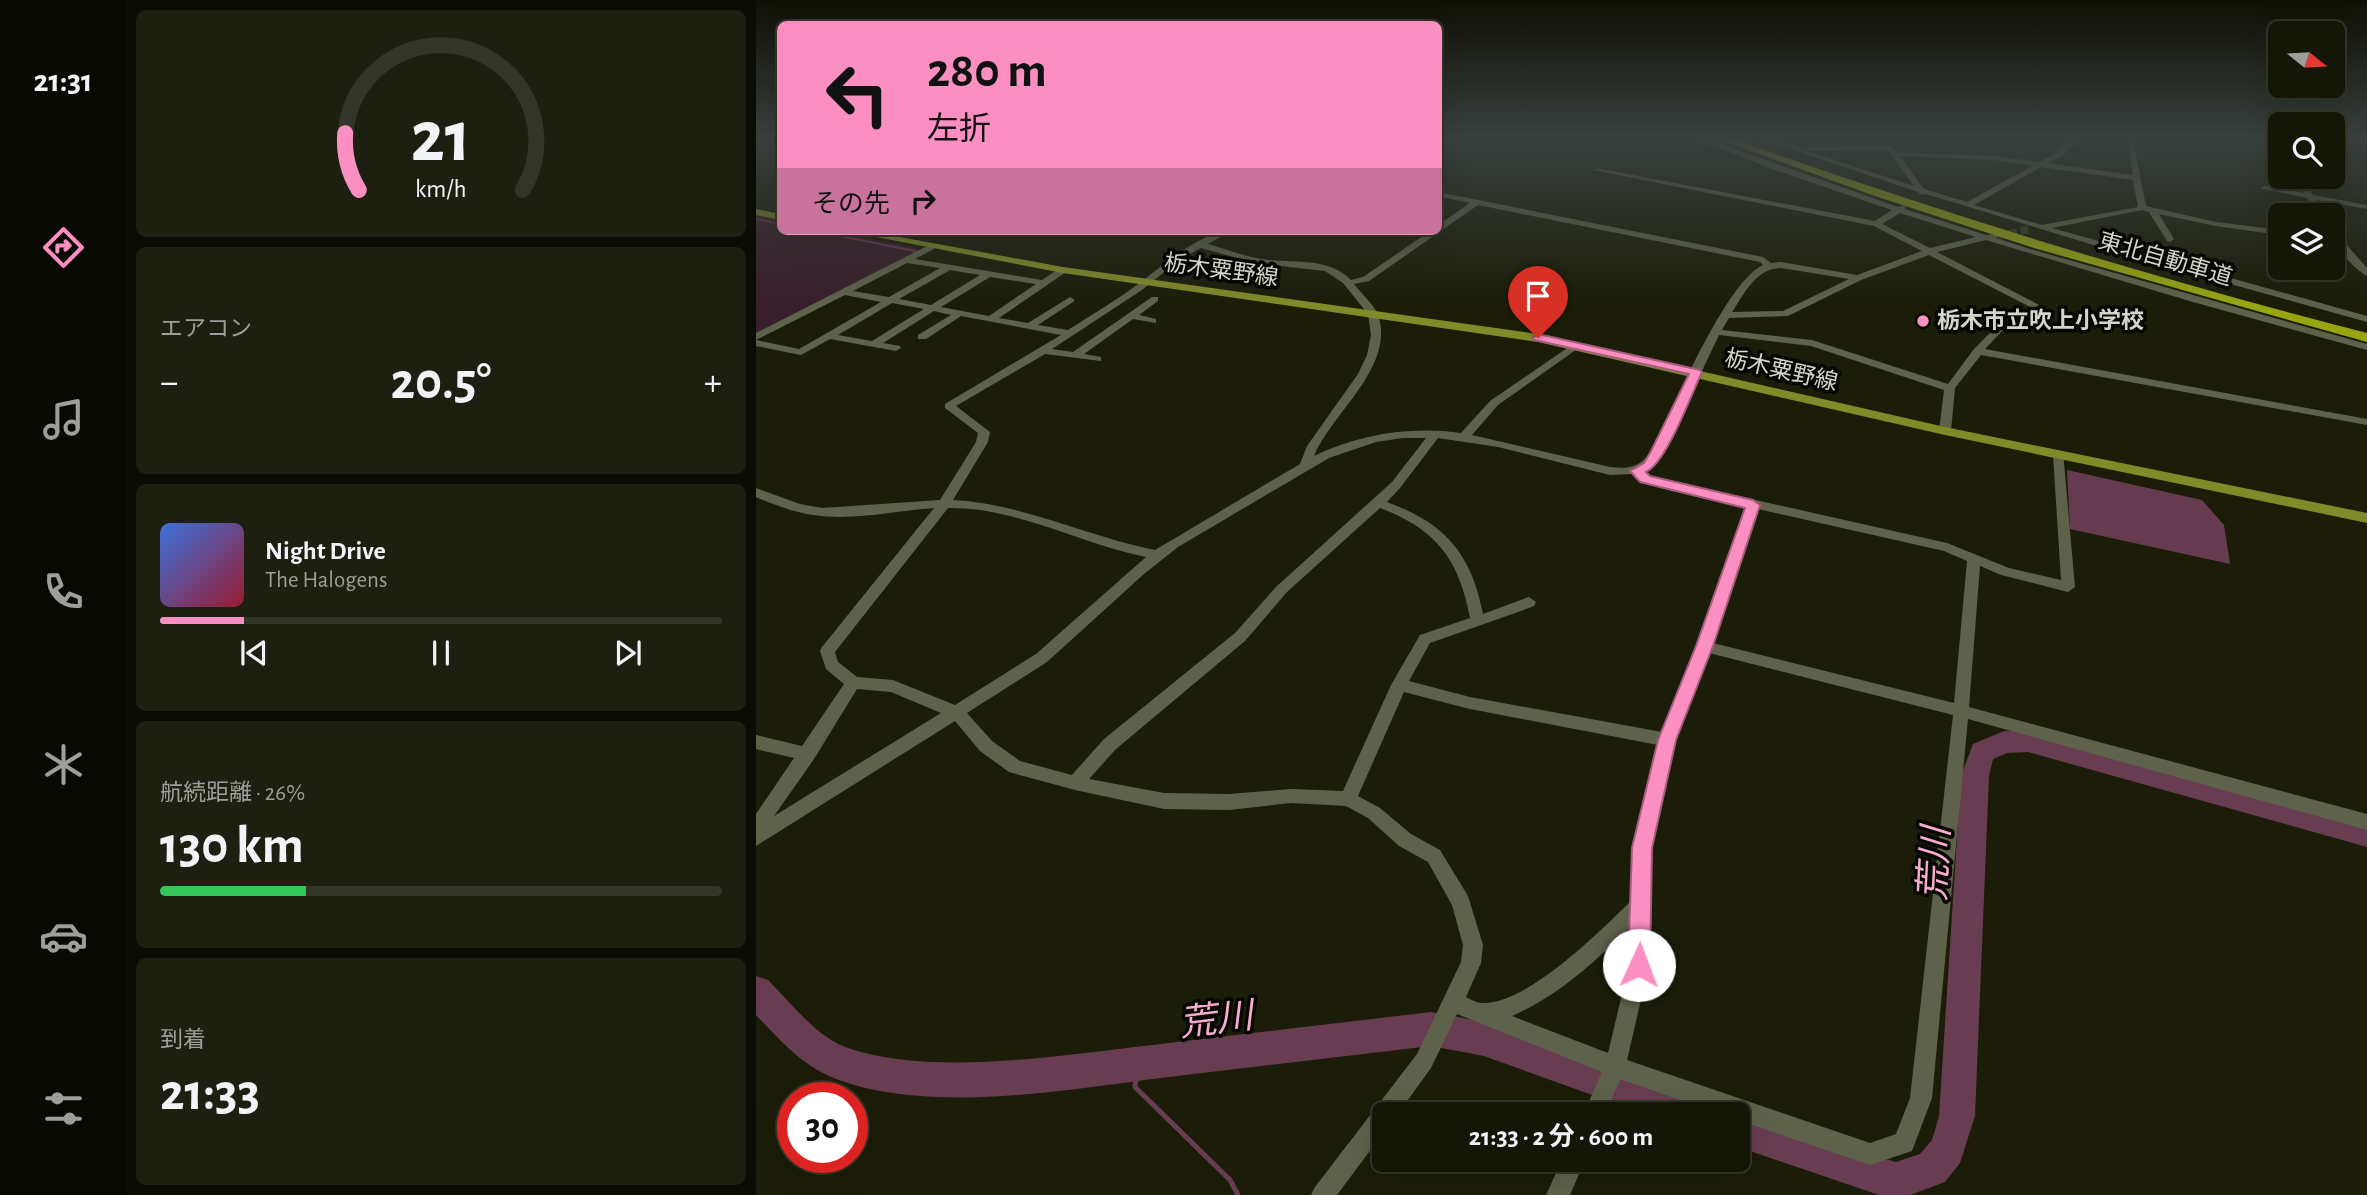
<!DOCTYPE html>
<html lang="ja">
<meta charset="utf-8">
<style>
body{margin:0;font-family:"Alegreya Sans","Noto Sans JP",sans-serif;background:#1d1f11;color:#f1f3f6;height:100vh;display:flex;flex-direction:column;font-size:26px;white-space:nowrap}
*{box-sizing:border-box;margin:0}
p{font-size:23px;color:#9d9f9b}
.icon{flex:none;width:38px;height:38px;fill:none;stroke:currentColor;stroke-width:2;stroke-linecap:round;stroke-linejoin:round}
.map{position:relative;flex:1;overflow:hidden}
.details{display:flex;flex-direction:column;gap:10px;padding:10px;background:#0b0c04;width:630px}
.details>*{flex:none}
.guide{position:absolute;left:21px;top:21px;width:665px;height:214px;border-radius:10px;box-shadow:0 7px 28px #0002,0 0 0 2px #333528;background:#fc8fc2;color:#111;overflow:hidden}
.needle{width:46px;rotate:108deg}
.fabs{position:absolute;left:1512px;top:21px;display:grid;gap:14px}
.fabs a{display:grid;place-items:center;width:77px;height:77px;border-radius:10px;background:#141607;box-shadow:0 7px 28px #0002,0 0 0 2px #333528;font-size:35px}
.speed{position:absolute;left:21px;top:1082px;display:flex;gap:14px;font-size:35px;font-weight:700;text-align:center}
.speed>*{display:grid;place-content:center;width:91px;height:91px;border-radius:50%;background:#141607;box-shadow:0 7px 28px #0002,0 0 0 2px #333528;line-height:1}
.speed .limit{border:10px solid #d22;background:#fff;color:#111}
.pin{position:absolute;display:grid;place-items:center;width:60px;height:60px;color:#fff;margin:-72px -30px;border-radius:50% 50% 50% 0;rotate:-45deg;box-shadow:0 0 7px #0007}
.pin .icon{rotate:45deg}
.me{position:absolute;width:77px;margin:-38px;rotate:2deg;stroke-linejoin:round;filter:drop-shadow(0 0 5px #0008)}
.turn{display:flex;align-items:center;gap:24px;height:147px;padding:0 35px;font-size:32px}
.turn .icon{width:91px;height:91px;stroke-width:2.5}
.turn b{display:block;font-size:49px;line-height:60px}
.then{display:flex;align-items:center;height:66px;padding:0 35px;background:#0003;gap:14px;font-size:26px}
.big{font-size:52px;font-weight:700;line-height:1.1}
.details .widget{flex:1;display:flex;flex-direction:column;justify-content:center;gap:10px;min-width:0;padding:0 24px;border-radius:10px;background:#1d1f11}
.details .dial{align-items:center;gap:0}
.dial svg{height:182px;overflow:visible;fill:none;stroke:#333528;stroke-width:7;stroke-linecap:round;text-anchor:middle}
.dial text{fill:#f1f3f6;stroke:none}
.song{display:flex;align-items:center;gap:21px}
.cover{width:84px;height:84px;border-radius:10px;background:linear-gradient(135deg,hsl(220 70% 55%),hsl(350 70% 35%))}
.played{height:7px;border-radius:4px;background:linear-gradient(90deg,#fc8fc2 15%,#333528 15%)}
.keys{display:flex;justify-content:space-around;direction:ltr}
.heat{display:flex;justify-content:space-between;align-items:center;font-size:38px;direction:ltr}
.charge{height:10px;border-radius:5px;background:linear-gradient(90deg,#34c759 26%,#333528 0)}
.trip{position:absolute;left:616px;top:1102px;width:378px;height:70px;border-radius:10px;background:#141607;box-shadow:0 7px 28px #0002,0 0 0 2px #333528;font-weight:700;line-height:70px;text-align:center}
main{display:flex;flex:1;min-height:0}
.tabs{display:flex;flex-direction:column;width:126px;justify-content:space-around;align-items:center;background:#080903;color:#9d9f9b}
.tabs .icon{width:49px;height:49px}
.tabs .current{color:#fc8fc2}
.tabs b{font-size:32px;color:#f1f3f6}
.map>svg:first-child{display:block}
.green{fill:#391f2b}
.forest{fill:#663b4f}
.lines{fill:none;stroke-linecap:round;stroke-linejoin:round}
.stream-far1{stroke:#683d51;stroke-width:2}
.stream{stroke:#683d51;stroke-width:5}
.river{fill:#683d51;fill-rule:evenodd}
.minor-tunnel{stroke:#373926;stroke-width:8;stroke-dasharray:8 3.5;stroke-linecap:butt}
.minor{fill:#5e624b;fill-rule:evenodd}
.major{fill:#818a29;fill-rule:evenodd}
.highway{fill:#98a513;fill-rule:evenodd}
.route{fill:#fc8fc2;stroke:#a45d7e;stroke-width:2}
.poi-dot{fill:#fc8fc2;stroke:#060702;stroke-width:2.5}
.labels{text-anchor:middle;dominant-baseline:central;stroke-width:7;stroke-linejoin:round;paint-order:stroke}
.far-street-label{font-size:23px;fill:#d3d5c8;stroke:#060702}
.far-poi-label{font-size:23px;font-weight:bold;fill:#d3d5c8;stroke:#060702;text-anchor:start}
.near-water-label{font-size:37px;font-style:italic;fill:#f6accd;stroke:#060702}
</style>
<main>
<nav class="tabs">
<b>21:31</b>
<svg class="icon current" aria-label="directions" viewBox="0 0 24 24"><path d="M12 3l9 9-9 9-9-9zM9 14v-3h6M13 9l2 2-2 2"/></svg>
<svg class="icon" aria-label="music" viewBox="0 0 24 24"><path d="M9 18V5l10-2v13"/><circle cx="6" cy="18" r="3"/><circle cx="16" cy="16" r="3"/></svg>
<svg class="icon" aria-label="phone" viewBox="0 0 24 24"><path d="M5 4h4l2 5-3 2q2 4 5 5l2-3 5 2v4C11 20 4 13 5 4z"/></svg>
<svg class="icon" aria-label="climate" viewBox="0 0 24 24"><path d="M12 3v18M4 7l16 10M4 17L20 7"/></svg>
<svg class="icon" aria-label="car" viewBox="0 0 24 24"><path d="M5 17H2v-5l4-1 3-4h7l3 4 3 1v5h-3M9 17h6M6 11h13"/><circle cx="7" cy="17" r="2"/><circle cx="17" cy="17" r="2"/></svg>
<svg class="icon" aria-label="filters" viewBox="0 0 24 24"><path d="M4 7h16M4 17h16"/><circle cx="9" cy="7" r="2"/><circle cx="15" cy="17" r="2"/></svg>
</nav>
<section class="details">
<div class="widget dial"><svg viewBox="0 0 100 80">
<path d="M14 69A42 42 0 1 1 86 69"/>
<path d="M14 69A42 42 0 0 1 8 44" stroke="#fc8fc2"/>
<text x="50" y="56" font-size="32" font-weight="700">21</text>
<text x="50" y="72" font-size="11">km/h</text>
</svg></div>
<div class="widget"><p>エアコン</p>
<div class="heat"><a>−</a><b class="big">20.5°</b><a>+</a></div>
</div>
<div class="widget">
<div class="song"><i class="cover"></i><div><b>Night Drive</b><p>The Halogens</p></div></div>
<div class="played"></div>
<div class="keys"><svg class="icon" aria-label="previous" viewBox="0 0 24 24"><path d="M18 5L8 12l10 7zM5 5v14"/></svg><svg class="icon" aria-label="pause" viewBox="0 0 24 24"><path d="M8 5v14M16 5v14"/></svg><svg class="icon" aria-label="next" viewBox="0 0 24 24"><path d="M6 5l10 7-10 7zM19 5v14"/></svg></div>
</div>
<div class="widget"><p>航続距離 · 26%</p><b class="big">130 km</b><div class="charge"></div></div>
<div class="widget"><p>到着</p><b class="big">21:33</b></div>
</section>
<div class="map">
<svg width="1611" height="1195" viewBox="0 0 1611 1195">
<rect width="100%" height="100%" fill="#1b1d09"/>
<path class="green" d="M 0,215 L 24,220 L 24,231 L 78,231 L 161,248 L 162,251 L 0,335 Z"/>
<path class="forest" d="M 1311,470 L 1446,500 L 1468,525 L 1474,564 L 1314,529 Z"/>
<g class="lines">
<path class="stream-far1" d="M 0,219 L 24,224
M 59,231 L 159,251 L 158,254"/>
<path class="stream" d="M 382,1062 L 379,1087 L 474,1180 L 482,1195"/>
<path class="river" d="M 1272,730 L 1611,821 L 1611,847 L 1272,752 L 1251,753 L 1237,759 L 1233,776 L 1219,1116 L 1204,1163 L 1189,1182 L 1154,1195 L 1123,1195 L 982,1147 L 982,1115 L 973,1115 L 982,1111 L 1093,1149 L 1140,1162 L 1164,1154 L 1176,1140 L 1183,1116 L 1205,776 L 1217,744 L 1248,731 Z
M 0,976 L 12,980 C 35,1003 60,1037 92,1048 C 176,1077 308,1055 396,1045 C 489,1034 582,1023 675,1012 L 728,1022 L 942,1097 L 955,1102 L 960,1115 L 892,1115 L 728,1056 L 675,1046 C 585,1057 495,1067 405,1078 C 308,1090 176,1114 83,1080 C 48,1068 25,1041 0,1015 Z"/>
<path class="minor-tunnel" d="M 1242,236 L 1275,229"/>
<path class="minor" d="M 933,136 L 943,136 L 1142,207 L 1150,205 L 1149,209 L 1230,235 L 1242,234 L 1243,236 L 1240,238 L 1274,249 L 1611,344 L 1611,350 L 1437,302 L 1230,240 L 1181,252 L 1291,309 L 1274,331 L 1249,328 L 1229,349 L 1611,419 L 1611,425 L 1225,355 L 1199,388 L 1195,431 L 1189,434 L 1183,431 L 1188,390 L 1055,346 L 963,335 L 908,451 L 897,465 L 888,471 L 893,476 L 1191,543 L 1253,568 L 1305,580 L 1297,455 L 1299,452 L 1307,452 L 1319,587 L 1312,592 L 1245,575 L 1224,566 L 1213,707 L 1611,814 L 1611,830 L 1212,719 L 1176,1098 L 1156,1151 L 1114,1165 L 982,1120 L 982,1115 L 967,1115 L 864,1079 L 849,1115 L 827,1115 L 846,1072 L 701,1014 L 675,1068 L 641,1115 L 628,1115 L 628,1132 L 581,1195 L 555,1195 L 559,1187 L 661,1054 L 705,962 L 707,945 L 696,905 L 672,862 L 643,846 L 612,818 L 590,806 L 535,803 L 473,810 L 408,809 L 319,790 L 253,772 L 224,751 L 199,721 L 0,846 L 0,814 L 38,758 L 0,749 L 0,735 L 46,746 L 88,684 L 70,669 L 64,651 L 66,647 L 178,508 C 139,511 96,521 57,515 C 37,512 18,505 0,497 L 0,488 L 44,504 L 66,508 L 184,500 L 220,442 L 222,433 L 189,408 L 189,404 L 305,335 L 205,316 L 170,339 L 162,339 L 162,335 L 195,315 L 178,311 L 127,343 L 144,346 L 145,348 L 140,351 L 74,339 L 45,355 L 0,346 L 0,333 L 175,244 L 179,247 L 178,249 L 159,259 L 286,280 L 304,268 L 310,268 L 310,272 L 243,318 L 272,323 L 314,297 L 319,300 L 317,302 L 282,325 L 312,330 C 335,315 359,301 381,285 C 405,267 445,231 475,231 L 452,244 C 470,249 487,256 505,259 C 536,264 571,256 595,280 L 607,277 L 674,231 L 682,231 L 682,225 L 714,203 L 682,196 L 682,192 L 1007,257 L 1015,263 L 1025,262 L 1101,275 L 1166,251 L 1118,226 L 837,170 L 841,168 L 1119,221 L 1136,210 L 1016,169 ZM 722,205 L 1004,262 L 1007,265 C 974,280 929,381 913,416 C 905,431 900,452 885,462 C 876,469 865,468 854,467 L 716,435 L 742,405 L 824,347 L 825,345 L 820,342 L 734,401 L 705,433 C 656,426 603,434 558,456 C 576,413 640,366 622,315 C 620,307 604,292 598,284 L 613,281 ZM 1144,213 L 1220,237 L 1174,248 L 1126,224 ZM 445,248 L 499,263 L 569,271 L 587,283 L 612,314 L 615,335 L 611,355 L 602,374 L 551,446 L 544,464 L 399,550 C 330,536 268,504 197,500 L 232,442 L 234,432 L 200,406 L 289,354 L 345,361 L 345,357 L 328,354 L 377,319 L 400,323 L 400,319 L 383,315 L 402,301 L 402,297 L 396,297 L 317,352 L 296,349 L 386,290 L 423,260 ZM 1173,255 L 1280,310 L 1268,326 L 1244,323 L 1218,349 L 1192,384 L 1056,340 L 966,330 L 973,318 L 1032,316 L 1105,280 ZM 151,263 L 184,268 L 133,297 L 97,291 ZM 1025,268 L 1093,279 L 1027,311 L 976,312 C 989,293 1000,268 1025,268 ZM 194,270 L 224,275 L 175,305 L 143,299 ZM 234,277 L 280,284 L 233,316 L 185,307 ZM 89,295 L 125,302 L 43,349 L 0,340 ZM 136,303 L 168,309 L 116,341 L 82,335 ZM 647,438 L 670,438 L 636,482 L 521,586 L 479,633 L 348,739 L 316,775 L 264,761 L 236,741 L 211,713 L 291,662 L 388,574 L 422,547 L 573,458 L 620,442 ZM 682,438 L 742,447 L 854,475 L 877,474 L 885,482 L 990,506 L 941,646 L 906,732 L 714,697 L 653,681 L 674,643 L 765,611 L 778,606 L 780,602 L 773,597 L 727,614 C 715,552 688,523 631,502 L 644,488 ZM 192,508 C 261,507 323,544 390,557 L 280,654 L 199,705 L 137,680 L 101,677 L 82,662 L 79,652 ZM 624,508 C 680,529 703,559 714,618 L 664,635 L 635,685 L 587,791 L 535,789 L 473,794 L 408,793 L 333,779 L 360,749 L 489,641 L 531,592 ZM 1002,509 L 1188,551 L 1211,561 L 1198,703 L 957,643 ZM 953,653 L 1197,715 L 1154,1098 L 1140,1134 L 1114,1143 L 871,1060 L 893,965 L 895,848 L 919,740 ZM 101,689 L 135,692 L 185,713 L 18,816 L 58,759 ZM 648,692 L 714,709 L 902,745 L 877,848 L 875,901 C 843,932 771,1005 725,1003 C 719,1002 714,999 710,997 L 725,963 L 727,945 L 712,896 L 684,850 L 655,834 L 624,808 L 602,796 ZM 874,927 L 873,965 L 852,1053 L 756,1016 C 802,996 839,962 874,927 Z
M 997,136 L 1007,136 L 1049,150 L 1052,147 L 1134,146 L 1140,152 L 1238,156 L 1283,162 L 1299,153 L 1319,136 L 1326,136 L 1305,157 L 1292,163 L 1377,175 L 1371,140 L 1367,136 L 1375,136 L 1377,139 L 1390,206 L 1460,222 L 1524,230 L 1524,235 L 1460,226 L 1403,214 L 1418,239 L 1414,242 L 1411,241 L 1393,212 L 1386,210 L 1296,228 L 1611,316 L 1611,322 L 1377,257 L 1170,194 L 1164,195 L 1162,192 ZM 1132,150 L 1158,186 L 1051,151 L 1052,151 ZM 1144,156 L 1238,160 L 1276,166 L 1211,202 L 1168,189 ZM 1285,167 L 1377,180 L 1382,207 L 1286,225 L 1218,205 Z
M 1518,136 L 1524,136 L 1524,145 L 1522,144 Z
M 1538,177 L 1546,177 L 1557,195 L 1611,205 L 1611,209 L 1560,200 L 1569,215 L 1561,215 L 1551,198 L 1504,188 L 1508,186 L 1548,193 Z
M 1577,229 L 1611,268 L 1611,276 C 1597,268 1576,246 1577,229 Z
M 806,1160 L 829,1160 L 814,1195 L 790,1195 Z"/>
<path class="major" d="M 0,209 L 24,214 L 24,220 L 0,215 Z
M 89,231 L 111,231 L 307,267 L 782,334 L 1189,427 L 1611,513 L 1611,523 L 1189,435 L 782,342 L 307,273 Z"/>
<path class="highway" d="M 954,136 L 969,136 C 1180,212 1394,277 1611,333 L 1611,342 L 1278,248 L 1116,195 Z"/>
</g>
<linearGradient id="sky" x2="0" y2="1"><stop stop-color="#0f1005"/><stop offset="0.45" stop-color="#39403e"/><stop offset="1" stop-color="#39403e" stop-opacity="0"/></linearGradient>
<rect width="1611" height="304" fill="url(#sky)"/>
<path class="route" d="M 782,334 L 944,370 L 946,372 C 935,395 911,462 890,472 L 894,476 L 997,500 L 1004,505 L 957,646 L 920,740 L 896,848 L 894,965 L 891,973 L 883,976 L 875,973 L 872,965 L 876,848 L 902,740 L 940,646 L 989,508 L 884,482 L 874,471 L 888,463 L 895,451 L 933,374 L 778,340 L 777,338 Z"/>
<circle class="poi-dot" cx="1167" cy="321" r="7"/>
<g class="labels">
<g class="far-street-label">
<text transform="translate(1409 260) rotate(16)">東北自動車道</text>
<text transform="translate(465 271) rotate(8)">栃木粟野線</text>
<text transform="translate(1025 371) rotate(13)">栃木粟野線</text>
</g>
<g class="far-poi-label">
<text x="1181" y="321">栃木市立吹上小学校</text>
</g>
<g class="near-water-label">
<text transform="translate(1179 864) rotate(-87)">荒川</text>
<text transform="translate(460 1020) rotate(-7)">荒川</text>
</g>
</g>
</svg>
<div class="fabs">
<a><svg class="needle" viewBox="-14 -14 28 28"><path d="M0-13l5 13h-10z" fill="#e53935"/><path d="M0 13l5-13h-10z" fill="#9d9f9b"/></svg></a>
<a><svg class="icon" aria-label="search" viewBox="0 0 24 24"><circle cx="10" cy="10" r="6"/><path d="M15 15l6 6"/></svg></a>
<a><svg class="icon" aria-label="layers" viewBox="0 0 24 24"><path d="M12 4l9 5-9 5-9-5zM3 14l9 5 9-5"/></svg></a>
</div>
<div class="speed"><div class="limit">30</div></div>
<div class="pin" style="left:782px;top:338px;background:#d93025"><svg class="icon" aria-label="arrive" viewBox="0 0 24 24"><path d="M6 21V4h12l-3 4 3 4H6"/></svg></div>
<svg class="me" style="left:883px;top:965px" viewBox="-20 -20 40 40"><circle r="19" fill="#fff"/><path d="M0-13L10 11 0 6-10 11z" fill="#fc8fc2"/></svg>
<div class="trip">21:33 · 2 分 · 600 m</div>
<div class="guide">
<div class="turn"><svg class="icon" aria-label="left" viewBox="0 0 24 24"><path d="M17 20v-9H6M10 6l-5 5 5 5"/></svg><div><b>280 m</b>左折</div></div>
<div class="then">その先<svg class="icon" aria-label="right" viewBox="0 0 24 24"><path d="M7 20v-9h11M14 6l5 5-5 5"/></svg></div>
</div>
</div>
</main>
